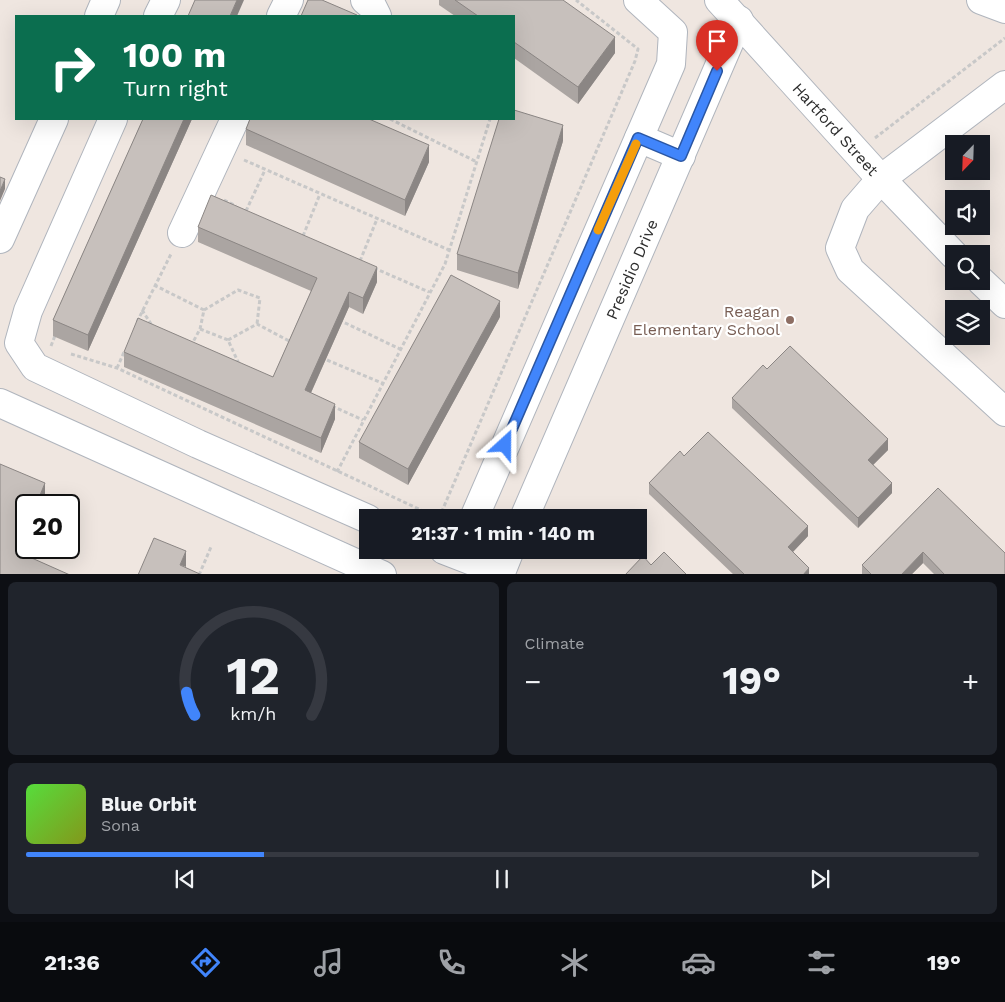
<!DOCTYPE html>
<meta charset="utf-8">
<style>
body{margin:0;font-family:"Work Sans",sans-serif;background:#20242c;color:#f1f3f6;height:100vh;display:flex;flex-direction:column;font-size:19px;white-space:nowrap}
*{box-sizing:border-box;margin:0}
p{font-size:16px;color:#9ea1a6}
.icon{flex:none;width:28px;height:28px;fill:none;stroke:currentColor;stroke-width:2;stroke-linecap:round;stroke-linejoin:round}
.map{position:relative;height:574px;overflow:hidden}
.details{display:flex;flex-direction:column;gap:8px;padding:8px;background:#0d0f14;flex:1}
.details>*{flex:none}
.guide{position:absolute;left:15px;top:15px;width:500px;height:105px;border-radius:0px;box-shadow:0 5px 20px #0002;background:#0b6e4f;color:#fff;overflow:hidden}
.needle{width:32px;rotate:203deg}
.tools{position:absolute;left:945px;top:135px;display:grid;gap:10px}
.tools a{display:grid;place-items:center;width:45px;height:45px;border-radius:0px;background:#171b24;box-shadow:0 5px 20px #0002;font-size:25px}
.speed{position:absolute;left:15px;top:494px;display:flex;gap:10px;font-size:25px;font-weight:700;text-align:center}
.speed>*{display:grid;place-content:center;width:65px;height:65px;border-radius:50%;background:#171b24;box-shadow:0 5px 20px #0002;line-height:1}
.speed .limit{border:2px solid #111;border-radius:8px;background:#fff;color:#111}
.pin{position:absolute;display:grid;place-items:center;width:42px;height:42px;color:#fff;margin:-51px -21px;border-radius:50% 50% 50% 0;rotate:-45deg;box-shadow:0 0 5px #0007}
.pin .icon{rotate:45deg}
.me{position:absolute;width:55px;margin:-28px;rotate:24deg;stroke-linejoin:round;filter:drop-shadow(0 0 4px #0008)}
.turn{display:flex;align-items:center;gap:18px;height:105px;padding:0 25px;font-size:22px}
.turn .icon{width:65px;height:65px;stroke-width:2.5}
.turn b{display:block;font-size:35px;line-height:42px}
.big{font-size:38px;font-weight:700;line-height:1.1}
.details .card{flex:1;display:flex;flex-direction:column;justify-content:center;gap:8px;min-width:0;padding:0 18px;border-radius:8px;background:#20242c}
.details .dial{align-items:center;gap:0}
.dial svg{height:130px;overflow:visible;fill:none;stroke:#363941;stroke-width:7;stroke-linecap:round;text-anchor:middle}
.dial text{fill:#f1f3f6;stroke:none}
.song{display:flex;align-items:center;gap:15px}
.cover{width:60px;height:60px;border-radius:8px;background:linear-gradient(135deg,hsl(110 70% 55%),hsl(70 70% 35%))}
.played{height:5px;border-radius:2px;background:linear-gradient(90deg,#4185fb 25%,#363941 25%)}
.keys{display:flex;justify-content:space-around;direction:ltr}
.heat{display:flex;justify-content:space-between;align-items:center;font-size:28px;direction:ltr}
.details .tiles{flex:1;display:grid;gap:8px;grid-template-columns:1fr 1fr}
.card:last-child{grid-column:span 2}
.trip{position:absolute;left:359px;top:509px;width:288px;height:50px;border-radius:0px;background:#171b24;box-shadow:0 5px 20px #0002;font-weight:700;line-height:50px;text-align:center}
.tabs{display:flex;height:80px;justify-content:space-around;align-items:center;background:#090b0e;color:#9ea1a6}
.tabs .icon{width:35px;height:35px}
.tabs .selected{color:#4185fb}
.tabs b{font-size:22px;color:#f1f3f6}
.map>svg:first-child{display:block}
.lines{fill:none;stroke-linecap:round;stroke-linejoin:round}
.minor-casing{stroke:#b0b5bd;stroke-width:30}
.path{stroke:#c8c8c8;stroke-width:3;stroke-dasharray:4 2.5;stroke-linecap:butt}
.minor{stroke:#fff;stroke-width:28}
.wall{fill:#aba5a2}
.shaded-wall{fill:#8b8684}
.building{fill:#c7c0bc;stroke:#8b8684}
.route-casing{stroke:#2a56a3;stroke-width:12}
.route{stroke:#4185fb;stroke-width:9}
.slow{stroke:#f59e0b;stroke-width:9}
.education-dot{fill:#8d6e63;stroke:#fff;stroke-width:2}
.labels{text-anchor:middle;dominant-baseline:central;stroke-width:4.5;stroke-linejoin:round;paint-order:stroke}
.street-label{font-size:16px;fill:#2d2d2d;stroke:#fff}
.education-label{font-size:16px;fill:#785e54;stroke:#fff;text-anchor:end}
</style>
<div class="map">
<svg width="1005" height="575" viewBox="0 0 1005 575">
<rect width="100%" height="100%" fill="#efe6e0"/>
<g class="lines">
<defs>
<g id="minor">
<path d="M 365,0 L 372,6 L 377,16"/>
<path id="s1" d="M 719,0 L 881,179 L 954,255"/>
<path d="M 981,0 L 1005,9"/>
<path d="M 99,16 L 106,0"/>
<path d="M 158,16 L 166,0"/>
<path d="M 281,16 L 289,0"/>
<path d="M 1005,85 L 881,179 L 855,209 L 840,248 L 850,270 L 1005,412"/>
<path d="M 113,119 L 28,311 L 19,343 L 35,367 L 198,444 L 368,519"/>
<path d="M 639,138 L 681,156"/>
<path d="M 182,233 L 235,119"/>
<path d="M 0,239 L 54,119"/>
<path d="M 981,281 L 1005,304"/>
<path d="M 0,403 L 382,575"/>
<path d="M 474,518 L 671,64 L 673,32 L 638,0"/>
<path id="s2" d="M 524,518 L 739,20"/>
<path d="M 444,550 L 501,572"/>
<path d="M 500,575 L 510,550"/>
</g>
</defs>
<use href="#minor" class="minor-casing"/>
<path class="path" d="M 390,119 L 477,162
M 875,138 L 1005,38
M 244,160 L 449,250
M 224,200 L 236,206
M 246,211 L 265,170
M 303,236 L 320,194
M 360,261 L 377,219
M 374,268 L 429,292
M 154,285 L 204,310 L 200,329 L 192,344
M 142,310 L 153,327
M 204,310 L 238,290 L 260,298 L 257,324
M 339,320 L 400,349
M 137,322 L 171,254
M 200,329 L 228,340 L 239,364
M 228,340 L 257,324 L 291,342
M 51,346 L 56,333
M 71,354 L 117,368 L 438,518
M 327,360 L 382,383
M 117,368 L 125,350
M 332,406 L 363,420
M 337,472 L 445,264 L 490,119
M 439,518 L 635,61 L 638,49 L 576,0
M 199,575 L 211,547"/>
<use href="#minor" class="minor"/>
</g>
<path class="wall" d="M 439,0 L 563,0 L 615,53 L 578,104 L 514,58 L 514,16 L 455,16 L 439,5 Z
M 143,119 L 192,119 L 88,351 L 53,336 L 53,320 Z
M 246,129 L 429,162 L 405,216 L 246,145 Z
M 563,141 L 518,289 L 457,270 L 457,254 Z
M 198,227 L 377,282 L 363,314 L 349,307 L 311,393 L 335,419 L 321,453 L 124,367 L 124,352 L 273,377 L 311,291 L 198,242 Z
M 500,317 L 408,485 L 359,458 L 359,442 Z
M 767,369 L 888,450 L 873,465 L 892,493 L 858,528 L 732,408 L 732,398 Z
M 684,456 L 808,536 L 793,552 L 809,575 L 734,575 L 649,494 L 649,483 Z
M 938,488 L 1005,575 L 935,575 L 923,563 L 911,575 L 862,575 L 862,565 Z"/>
<path class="shaded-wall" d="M 237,0 L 244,0 L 237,16 L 230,16 Z
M 615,37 L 615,53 L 578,104 L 578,87 Z
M 184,119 L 192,119 L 88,351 L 88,335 Z
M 563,125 L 563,141 L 518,289 L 518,273 Z
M 429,145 L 429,162 L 405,216 L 405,200 Z
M 5,179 L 5,189 L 0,201 L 0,191 Z
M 377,267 L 377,282 L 363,314 L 363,298 Z
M 349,292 L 349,307 L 305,406 L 305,390 Z
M 500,301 L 500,317 L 408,485 L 408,469 Z
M 335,404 L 335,419 L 321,453 L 321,438 Z
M 888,439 L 888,450 L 868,470 L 868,460 Z
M 45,483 L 45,499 L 43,505 L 36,505 Z
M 892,483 L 892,493 L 858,528 L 858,518 Z
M 808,526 L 808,536 L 788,557 L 788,547 Z
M 26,527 L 26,543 L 16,567 L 16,551 Z
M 186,551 L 186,567 L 180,565 Z
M 923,552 L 923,563 L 911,575 L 901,575 Z
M 809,568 L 809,575 L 803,575 Z"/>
<path class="building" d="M 195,0 L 237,0 L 230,16 L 188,16 Z
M 308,0 L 322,0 L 357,15 L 357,16 L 301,16 Z
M 455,0 L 563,0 L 615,37 L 578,87 L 514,42 L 514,16 L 478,16 Z
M 514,110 L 563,125 L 518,273 L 457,254 L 499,119 L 514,119 Z
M 143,119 L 184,119 L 88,335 L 53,320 Z
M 250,119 L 369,119 L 429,145 L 405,200 L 246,129 Z
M 0,177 L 5,179 L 0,191 Z
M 211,195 L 377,267 L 363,298 L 349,292 L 305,390 L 335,404 L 321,438 L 124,352 L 138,318 L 273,377 L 317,278 L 198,227 Z
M 451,275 L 500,301 L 408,469 L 359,442 Z
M 790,346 L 888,439 L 868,460 L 892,483 L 858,518 L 732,398 L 763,365 L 767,369 Z
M 708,432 L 808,526 L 788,547 L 809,568 L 803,575 L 745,575 L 649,483 L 680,451 L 684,456 Z
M 0,464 L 45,483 L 36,505 L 26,505 L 26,527 L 16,551 L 70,575 L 0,575 Z
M 938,488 L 1005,553 L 1005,575 L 945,575 L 923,552 L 901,575 L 872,575 L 862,565 Z
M 154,538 L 186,551 L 180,565 L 202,575 L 138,575 Z
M 664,552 L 687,575 L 625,575 L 643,556 L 651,565 Z"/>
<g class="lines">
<defs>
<path id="route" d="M 505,445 L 638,138 L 681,156 L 717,71"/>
</defs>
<use href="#route" class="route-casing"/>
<use href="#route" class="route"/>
<path class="slow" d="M 598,230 L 636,144"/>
</g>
<circle class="education-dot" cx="790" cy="320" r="5"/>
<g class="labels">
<g class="street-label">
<text stroke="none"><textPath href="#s1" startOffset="174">Hartford Street</textPath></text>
<text stroke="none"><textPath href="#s2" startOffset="271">Presidio Drive</textPath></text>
</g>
<g class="education-label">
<text x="780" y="311">Reagan<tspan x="780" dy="18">Elementary School</tspan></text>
</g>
</g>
</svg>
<div class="tools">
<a><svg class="needle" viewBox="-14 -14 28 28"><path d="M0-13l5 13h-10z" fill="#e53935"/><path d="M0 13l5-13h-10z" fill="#9ea1a6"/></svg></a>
<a><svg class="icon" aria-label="sound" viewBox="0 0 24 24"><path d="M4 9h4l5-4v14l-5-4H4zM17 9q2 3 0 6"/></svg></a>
<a><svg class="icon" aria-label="search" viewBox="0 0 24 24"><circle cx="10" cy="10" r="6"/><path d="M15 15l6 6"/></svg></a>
<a><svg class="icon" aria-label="layers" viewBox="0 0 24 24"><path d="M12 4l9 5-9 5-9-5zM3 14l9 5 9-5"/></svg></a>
</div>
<div class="speed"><div class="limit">20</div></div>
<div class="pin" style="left:717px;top:71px;background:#d93025"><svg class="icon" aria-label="arrive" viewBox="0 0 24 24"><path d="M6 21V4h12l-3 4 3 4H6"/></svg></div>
<svg class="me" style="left:505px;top:445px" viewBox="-20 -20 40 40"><path d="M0-17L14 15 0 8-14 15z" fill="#4185fb" stroke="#fff" stroke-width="4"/></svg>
<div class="trip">21:37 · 1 min · 140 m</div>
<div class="guide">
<div class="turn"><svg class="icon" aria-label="right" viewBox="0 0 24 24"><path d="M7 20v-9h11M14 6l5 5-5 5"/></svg><div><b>100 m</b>Turn right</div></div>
</div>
</div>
<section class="details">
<div class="tiles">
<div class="card dial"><svg viewBox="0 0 100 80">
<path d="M14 69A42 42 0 1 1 86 69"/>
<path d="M14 69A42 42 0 0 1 9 55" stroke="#4185fb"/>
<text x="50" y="56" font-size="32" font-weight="700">12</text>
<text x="50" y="72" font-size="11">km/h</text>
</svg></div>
<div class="card"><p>Climate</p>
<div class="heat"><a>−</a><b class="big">19°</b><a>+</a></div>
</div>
<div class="card">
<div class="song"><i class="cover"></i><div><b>Blue Orbit</b><p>Sona</p></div></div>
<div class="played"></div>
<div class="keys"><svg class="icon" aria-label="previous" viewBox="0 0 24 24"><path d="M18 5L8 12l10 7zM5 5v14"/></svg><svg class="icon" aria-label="pause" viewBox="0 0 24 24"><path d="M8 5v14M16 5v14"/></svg><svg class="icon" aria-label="next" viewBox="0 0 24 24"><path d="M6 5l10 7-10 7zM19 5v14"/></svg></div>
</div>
</div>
</section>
<nav class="tabs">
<b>21:36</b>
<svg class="icon selected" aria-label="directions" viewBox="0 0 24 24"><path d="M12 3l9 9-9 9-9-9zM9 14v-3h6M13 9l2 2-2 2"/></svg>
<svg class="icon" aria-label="music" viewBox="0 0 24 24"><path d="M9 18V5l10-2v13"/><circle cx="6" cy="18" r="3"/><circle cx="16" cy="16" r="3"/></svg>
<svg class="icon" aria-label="phone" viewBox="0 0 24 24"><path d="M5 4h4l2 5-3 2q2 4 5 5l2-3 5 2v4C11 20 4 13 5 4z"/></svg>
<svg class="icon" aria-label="climate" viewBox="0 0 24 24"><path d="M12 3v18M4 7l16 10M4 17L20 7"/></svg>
<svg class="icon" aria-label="car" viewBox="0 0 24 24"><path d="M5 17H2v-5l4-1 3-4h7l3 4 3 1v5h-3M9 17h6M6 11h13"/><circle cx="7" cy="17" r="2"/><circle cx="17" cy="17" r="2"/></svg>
<svg class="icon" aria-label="filters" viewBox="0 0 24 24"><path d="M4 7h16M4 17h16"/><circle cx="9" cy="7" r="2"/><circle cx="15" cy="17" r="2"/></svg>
<b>19°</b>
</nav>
